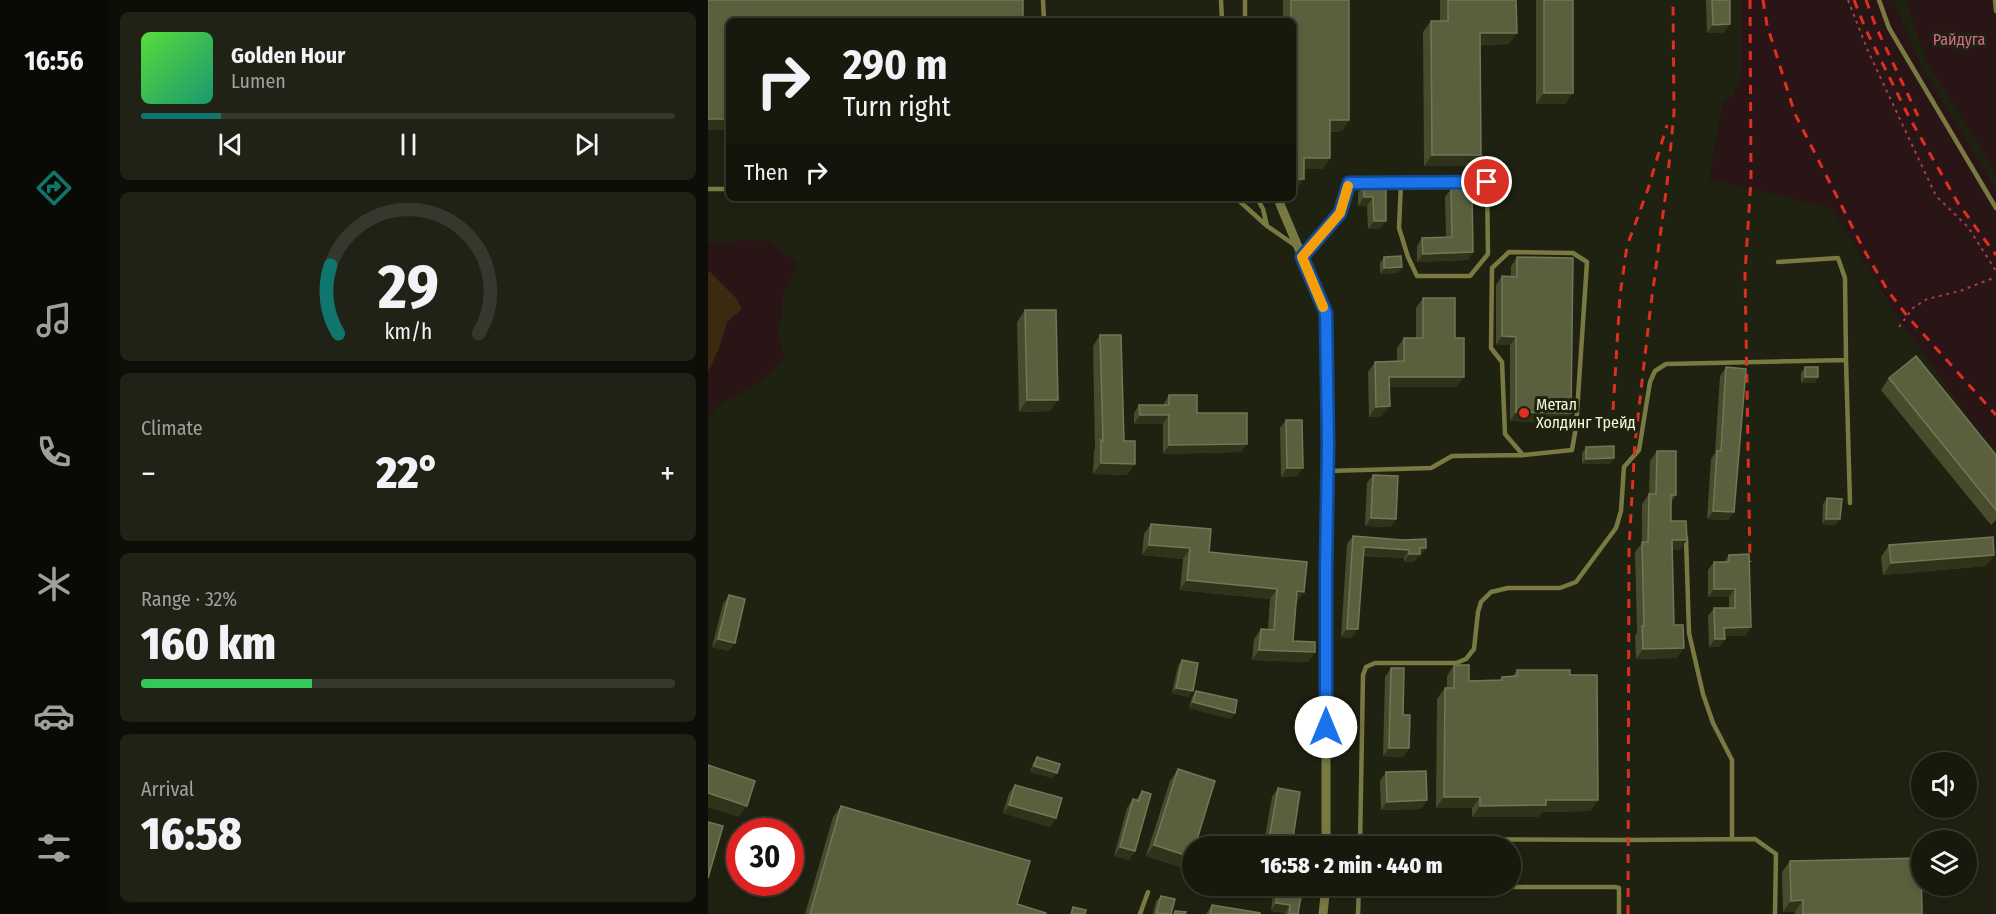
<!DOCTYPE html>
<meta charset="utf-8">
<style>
body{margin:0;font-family:"Fira Sans Condensed",sans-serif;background:#202216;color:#f1f3f6;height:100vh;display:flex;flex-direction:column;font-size:22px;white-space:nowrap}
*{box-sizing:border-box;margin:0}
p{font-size:20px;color:#9ea09d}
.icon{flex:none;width:33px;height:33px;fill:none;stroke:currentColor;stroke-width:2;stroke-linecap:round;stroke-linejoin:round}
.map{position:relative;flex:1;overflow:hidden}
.side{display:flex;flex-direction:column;gap:12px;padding:12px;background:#0d0e07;width:600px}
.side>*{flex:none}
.banner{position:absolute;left:18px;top:18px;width:570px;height:183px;border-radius:9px;box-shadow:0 3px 9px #0003,0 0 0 2px #36382e;background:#17190d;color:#f1f3f6;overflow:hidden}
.buttons{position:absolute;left:1203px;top:752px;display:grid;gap:12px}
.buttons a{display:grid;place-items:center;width:66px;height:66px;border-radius:50%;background:#17190d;box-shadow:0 3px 9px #0003,0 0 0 2px #36382e;font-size:30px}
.speed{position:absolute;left:18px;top:818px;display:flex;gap:12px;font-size:30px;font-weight:700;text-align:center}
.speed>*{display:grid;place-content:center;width:78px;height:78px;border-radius:50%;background:#17190d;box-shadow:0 3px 9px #0003,0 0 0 2px #36382e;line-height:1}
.speed .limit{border:9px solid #d22;background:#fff;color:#111}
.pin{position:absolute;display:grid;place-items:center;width:51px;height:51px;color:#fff;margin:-26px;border:3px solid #fff;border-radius:50%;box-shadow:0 2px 6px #0007}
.me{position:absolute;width:66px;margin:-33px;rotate:0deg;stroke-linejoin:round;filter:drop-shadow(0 0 4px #0008)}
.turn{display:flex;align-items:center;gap:21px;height:126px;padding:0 18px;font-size:27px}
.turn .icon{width:78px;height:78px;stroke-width:2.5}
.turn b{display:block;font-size:42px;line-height:51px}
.then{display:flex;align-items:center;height:57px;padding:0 18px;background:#0003;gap:12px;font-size:22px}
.big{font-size:45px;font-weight:800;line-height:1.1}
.side .card{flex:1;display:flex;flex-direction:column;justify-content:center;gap:9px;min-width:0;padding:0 21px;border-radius:9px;background:#202216}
.side .dial{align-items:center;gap:0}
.dial svg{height:156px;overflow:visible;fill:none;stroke:#36382e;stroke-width:7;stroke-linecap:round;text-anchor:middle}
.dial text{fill:#f1f3f6;stroke:none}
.song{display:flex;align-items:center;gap:18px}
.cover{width:72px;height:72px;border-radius:9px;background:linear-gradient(135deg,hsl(110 70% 55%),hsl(160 70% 35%))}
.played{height:6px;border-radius:3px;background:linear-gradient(90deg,#0f766e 15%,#36382e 15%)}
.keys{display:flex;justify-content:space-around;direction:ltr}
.heat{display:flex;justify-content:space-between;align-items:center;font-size:33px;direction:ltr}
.charge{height:9px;border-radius:4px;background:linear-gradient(90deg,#34c759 32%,#36382e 0)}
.trip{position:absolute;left:474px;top:836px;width:339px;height:60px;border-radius:30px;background:#17190d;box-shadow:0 3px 9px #0003,0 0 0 2px #36382e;font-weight:800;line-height:60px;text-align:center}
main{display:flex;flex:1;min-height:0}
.tabs{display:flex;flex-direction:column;width:108px;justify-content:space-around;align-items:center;background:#090a05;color:#9ea09d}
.tabs .icon{width:42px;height:42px}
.tabs .active{color:#0f766e}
.tabs b{font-size:27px;color:#f1f3f6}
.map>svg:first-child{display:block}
.green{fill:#2a1516}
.water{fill:#3a2a10}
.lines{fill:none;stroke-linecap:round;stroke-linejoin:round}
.path{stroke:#a53f47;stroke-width:2;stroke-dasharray:3 4.5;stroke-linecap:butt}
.lane{stroke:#797a42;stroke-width:4.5}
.street{stroke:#797a42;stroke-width:9}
.rail{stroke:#dd2e1f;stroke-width:3;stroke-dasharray:9 8;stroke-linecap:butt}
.wall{fill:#474c2c}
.shaded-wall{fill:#2f3319}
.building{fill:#5a5f3e;stroke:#727756;stroke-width:1.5}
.route-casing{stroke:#114b97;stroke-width:15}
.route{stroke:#1a73e8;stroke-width:10}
.slow{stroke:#f59e0b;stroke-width:10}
.poi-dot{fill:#dd2e1f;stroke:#1f2111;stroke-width:2}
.labels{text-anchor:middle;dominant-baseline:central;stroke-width:6;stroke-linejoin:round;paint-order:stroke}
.park-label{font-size:16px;fill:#cf6c87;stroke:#1f2111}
.poi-label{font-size:16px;fill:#f6f9d6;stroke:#1f2111;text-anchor:start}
</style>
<main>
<nav class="tabs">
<b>16:56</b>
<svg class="icon active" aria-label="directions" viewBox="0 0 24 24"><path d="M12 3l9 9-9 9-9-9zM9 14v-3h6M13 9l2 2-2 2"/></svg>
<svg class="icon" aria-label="music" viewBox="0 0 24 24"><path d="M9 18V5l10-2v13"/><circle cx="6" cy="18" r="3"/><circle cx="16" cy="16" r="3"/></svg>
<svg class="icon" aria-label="phone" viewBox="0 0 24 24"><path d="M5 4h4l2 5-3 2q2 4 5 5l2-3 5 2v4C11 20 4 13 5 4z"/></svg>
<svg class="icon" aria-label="climate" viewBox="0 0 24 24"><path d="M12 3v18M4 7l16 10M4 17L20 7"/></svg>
<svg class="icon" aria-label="car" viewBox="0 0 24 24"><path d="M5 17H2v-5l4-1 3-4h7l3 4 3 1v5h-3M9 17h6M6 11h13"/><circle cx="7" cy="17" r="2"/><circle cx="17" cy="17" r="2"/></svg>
<svg class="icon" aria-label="filters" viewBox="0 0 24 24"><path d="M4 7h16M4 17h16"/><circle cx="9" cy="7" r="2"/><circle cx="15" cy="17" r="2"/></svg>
</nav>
<section class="side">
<div class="card">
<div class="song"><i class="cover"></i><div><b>Golden Hour</b><p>Lumen</p></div></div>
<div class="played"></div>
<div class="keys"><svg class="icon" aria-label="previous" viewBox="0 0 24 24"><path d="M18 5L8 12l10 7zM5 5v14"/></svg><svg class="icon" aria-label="pause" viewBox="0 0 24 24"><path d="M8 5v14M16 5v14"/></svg><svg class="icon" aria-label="next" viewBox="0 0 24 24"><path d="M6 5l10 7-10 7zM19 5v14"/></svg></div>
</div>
<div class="card dial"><svg viewBox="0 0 100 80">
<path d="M14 69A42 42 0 1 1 86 69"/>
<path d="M14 69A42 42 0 0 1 10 34" stroke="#0f766e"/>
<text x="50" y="56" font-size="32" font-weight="700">29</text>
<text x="50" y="72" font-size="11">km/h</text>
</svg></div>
<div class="card"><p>Climate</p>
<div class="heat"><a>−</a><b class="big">22°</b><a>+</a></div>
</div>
<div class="card"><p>Range · 32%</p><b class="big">160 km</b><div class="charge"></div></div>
<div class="card"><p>Arrival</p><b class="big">16:58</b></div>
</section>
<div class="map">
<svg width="1288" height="914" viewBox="0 0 1288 914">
<rect width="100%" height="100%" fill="#1f2111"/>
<path class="green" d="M 1033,0 L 1185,0 L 1213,66 L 1288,190 L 1288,447 L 1280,444 L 1191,319 L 1124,208 L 1001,179 L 1015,102 L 1024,97 L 1033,78 Z
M 1198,0 L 1288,0 L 1288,173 L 1218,60 Z
M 44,240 L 63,242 L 90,264 L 75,294 L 75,312 L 69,333 L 77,357 C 69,366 62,374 52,381 C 33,395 16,397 0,417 L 0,372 L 11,348 L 19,322 L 10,281 L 0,270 L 0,243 Z"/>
<path class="water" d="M 0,270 L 28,298 L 34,309 L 19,322 L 11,348 L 0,372 Z"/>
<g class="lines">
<path class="path" d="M 1140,0 L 1160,51 L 1228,196 L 1260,227 L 1288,271
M 1191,327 L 1205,308 L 1219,299 L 1252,291 L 1288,277"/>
<path class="lane" d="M 335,0 L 336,21
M 513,0 L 514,21
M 537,0 L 537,21
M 1171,0 L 1181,28 L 1288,208
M 1287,0 L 1288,11
M 0,189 L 21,189
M 528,198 L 559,226
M 549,198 L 555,209 L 559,226 L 588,246
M 594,257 L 632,213 L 641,183 L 779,182 L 780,254 L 762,276 L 709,276 L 700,257 L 691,228 L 693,183
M 1070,262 L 1130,258 L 1137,278 L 1138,360
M 620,471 L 723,468 L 744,456 L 815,455 L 864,450 L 868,427 L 879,262 L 865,253 L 801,252 L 784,268 L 783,348 L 794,362 L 797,434 L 815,455
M 978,538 L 981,633 L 995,694 L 1005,723 L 1024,760 L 1024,839
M 652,839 L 921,840 L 1047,839 L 1068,854 L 1067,914
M 652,846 L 655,675 L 658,667 L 667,663 L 748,663 L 758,659 L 766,649 L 770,612 L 773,602 L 783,592 L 800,588 L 852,588 L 868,582 L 908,528 L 913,511 L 916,467 L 931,450 L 942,382 L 947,371 L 958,364 L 1138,360 L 1142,503
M 672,887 L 907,887 L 911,888 L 911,914
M 432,914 L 440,892
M 650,914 L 651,885"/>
<path class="street" d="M 572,204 L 618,313 L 620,444 L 618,569 L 618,846
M 615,914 L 618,885"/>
<path class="rail" d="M 1042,0 L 1043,179 L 1037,273 L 1042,562
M 1055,0 L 1059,25 L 1087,114 L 1156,250 L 1180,291 L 1200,317 L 1288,415
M 1146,0 L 1158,30 L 1201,117 L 1250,203 L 1288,255
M 1158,0 L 1168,27 L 1210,116
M 904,427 L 912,295 L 919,246 L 940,189 L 959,125
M 920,914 L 921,548 L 927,443 L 942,312 L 959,184 L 966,113 L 965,0"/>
</g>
<path class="wall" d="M 575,0 L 641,0 L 641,120 L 634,131 L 622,132 L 622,158 L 615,169 L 596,169 L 588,190 L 585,190 L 585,21 L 575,21 Z
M 732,0 L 808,0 L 801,44 L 772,45 L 773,155 L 765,166 L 716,166 L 715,32 L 723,21 L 732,21 Z
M 828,0 L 865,0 L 857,104 L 828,104 Z
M 998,0 L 1022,0 L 1016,33 L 999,33 Z
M 678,184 L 672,229 L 660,229 L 659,206 L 650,206 L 650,193 L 656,185 Z
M 743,189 L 765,252 L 760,260 L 709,262 L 709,246 L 714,238 L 738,237 L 737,197 Z
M 676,257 L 694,267 L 690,273 L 672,274 L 672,263 Z
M 809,257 L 863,413 L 857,422 L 802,421 L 802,345 L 788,345 L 788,285 L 794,276 L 803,277 L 803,266 Z
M 715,298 L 747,338 L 756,377 L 748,387 L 681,387 L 674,416 L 661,417 L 660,372 L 667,362 L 689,361 L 689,348 L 696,338 L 708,338 L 708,308 Z
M 317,310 L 342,411 L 311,412 L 309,322 Z
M 392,335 L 416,441 L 419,475 L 385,474 L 386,451 L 387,449 L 385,346 Z
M 1018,367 L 1020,520 L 999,519 L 1003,459 L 1007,453 L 1012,376 Z
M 1097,367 L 1110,377 L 1106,383 L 1093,383 L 1093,373 Z
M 1181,378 L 1288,455 L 1288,520 L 1283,525 L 1173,390 Z
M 461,395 L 489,413 L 533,452 L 455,454 L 455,424 L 426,424 L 426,413 L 431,405 L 455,405 Z
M 578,420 L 589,476 L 573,477 L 572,428 Z
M 878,447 L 902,464 L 874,464 L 874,453 Z
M 949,451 L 968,495 L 963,502 L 963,521 L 972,550 L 964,550 L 966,625 L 969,658 L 928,659 L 927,636 L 929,633 L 927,552 L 934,543 L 934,504 L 941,494 L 942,461 Z
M 665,475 L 688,519 L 682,527 L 657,526 L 659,483 Z
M 1119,498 L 1128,525 L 1114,524 L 1115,504 Z
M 443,524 L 501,552 L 599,562 L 588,602 L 585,641 L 607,652 L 600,662 L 544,660 L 546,639 L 553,629 L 560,629 L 562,599 L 472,590 L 475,559 L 434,555 L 436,534 Z
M 645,536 L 718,548 L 712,557 L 710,556 L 706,562 L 696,562 L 696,558 L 655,556 L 644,638 L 633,637 L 639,544 Z
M 1181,545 L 1286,555 L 1278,566 L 1175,575 L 1173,557 Z
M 1021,555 L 1043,627 L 1037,636 L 1017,636 L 1017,639 L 1011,647 L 1001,647 L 1000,616 L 1006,608 L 1021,608 L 1021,597 L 1000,597 L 1000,570 L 1006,562 L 1016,562 Z
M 21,595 L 21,651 L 4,647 L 15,604 Z
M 474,660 L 481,697 L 464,693 L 470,666 Z
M 746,665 L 761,681 L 791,680 L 794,677 L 804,677 L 809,670 L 862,675 L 890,800 L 882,811 L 834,812 L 830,817 L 764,817 L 764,808 L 728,808 L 729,699 L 737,688 L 739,688 L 739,676 Z
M 683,668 L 695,715 L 701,748 L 695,757 L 675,756 L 677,677 Z
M 488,691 L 527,713 L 523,719 L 481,708 L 484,697 Z
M 329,757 L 345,778 L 322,772 L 325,763 Z
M 470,769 L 475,868 L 438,856 L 462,781 Z
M 678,772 L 719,800 L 713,809 L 673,810 L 672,781 Z
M 307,785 L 348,818 L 342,827 L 295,813 L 301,793 Z
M 570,788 L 579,846 L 556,843 L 564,797 Z
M 434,791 L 427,851 L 421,860 L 406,856 L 419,808 L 425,799 L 428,800 Z
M 133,806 L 309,904 L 338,914 L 97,914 L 125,817 Z
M 1082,861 L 1214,914 L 1087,914 L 1087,912 L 1075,912 L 1074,872 Z
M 566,885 L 595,885 L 590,914 L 576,914 L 577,913 L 563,911 Z
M 453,896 L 463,914 L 445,914 L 448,901 Z
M 504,905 L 552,914 L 498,914 Z"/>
<path class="shaded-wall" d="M 1022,24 L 1016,33 L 999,33 L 1005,25 Z
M 772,33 L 809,33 L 801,44 L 764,45 Z
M 836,93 L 865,93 L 857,104 L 828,104 Z
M 0,119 L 21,119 L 21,130 L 0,130 Z
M 622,120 L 641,120 L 634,131 L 614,132 Z
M 724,155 L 773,155 L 765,166 L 716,166 Z
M 596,158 L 622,158 L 615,169 L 588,169 Z
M 585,179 L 596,179 L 588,190 L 585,190 Z
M 656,197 L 665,197 L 659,206 L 650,206 Z
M 666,221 L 678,221 L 672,229 L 660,229 Z
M 765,252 L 760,260 L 709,262 L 715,254 Z
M 694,267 L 690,273 L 672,274 L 676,268 Z
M 794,336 L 808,337 L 802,345 L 788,345 Z
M 681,377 L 756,377 L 748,387 L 674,387 Z
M 1097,377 L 1110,377 L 1106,383 L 1093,383 Z
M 319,400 L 350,400 L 342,411 L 311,412 Z
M 682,406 L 674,416 L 661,417 L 668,407 Z
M 808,412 L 863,413 L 857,422 L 802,421 Z
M 432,415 L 461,415 L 455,424 L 426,424 Z
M 539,444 L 533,452 L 455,454 L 461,445 Z
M 906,458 L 902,464 L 874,464 L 878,459 Z
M 393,463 L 427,464 L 419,475 L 385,474 Z
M 579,468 L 595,468 L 589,476 L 573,477 Z
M 1005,511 L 1026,512 L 1020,520 L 999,519 Z
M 663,518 L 688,519 L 682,527 L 657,526 Z
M 1118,519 L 1132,519 L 1128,525 L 1114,524 Z
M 964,540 L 979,540 L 972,550 L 957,550 Z
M 441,545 L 482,548 L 475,559 L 434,555 Z
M 656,547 L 701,550 L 696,558 L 650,555 Z
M 712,548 L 718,548 L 712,557 L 710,556 L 706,562 L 696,562 L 701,554 Z
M 1286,555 L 1278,566 L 1175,575 L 1183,563 Z
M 479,580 L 569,589 L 562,599 L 472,590 Z
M 1006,589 L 1027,589 L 1021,597 L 1000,597 Z
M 589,591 L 596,592 L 589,602 L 582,601 Z
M 1043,627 L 1037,636 L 1011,636 L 1016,628 Z
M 639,629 L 650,629 L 644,638 L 633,637 Z
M 10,639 L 27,643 L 21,651 L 4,647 Z
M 1007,639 L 1017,639 L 1011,647 L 1001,647 Z
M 976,648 L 969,658 L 928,659 L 935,649 Z
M 551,650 L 607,652 L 600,662 L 544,660 Z
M 468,688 L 485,691 L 481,697 L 464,693 Z
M 485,702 L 527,713 L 523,719 L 481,708 Z
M 681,748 L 701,748 L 695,757 L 675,756 Z
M 326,766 L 349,773 L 345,778 L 322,772 Z
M 0,793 L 39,806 L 31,817 L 0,807 Z
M 736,797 L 772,797 L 764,808 L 728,808 Z
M 719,800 L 713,809 L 673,810 L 679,802 Z
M 838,800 L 890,800 L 882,811 L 834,812 L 830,817 L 764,817 L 772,806 Z
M 301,805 L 348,818 L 342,827 L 295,813 Z
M 562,834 L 585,838 L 579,846 L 556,843 Z
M 446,845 L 483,857 L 475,868 L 438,856 Z
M 412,847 L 427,851 L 421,860 L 406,856 Z
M 1095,900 L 1087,912 L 1075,912 L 1083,901 Z
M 568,903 L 582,905 L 577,913 L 563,911 Z"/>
<path class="building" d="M 0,0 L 315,0 L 315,21 L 21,21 L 21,119 L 0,119 Z
M 583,0 L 641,0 L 641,120 L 622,120 L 622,158 L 596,158 L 596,179 L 585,179 L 585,21 L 583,21 Z
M 740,0 L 808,0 L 809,33 L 772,33 L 773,155 L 724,155 L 723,21 L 740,21 Z
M 836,0 L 865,0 L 865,93 L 836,93 Z
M 1004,0 L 1022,0 L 1022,24 L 1005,25 Z
M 678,184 L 678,221 L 666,221 L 665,197 L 656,197 L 656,185 Z
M 743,189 L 764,189 L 765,252 L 715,254 L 714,238 L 744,237 Z
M 693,256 L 694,267 L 676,268 L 676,257 Z
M 809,257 L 865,258 L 863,413 L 808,412 L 808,337 L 794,336 L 794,276 L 809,277 Z
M 715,298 L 747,298 L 747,338 L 756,338 L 756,377 L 681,377 L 682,406 L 668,407 L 667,362 L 696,361 L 696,338 L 715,338 Z
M 317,310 L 348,310 L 350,400 L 319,400 Z
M 392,335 L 413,335 L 416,441 L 427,441 L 427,464 L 393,463 L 393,440 L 395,441 Z
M 1208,356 L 1288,455 L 1288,510 L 1181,378 Z
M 1018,367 L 1038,369 L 1026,512 L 1005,511 L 1009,451 L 1013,451 Z
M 1097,367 L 1110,367 L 1110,377 L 1097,377 Z
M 461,395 L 489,395 L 489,413 L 539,413 L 539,444 L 461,445 L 461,415 L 432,415 L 431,405 L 461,405 Z
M 578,420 L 594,420 L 595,468 L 579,468 Z
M 906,446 L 906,458 L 878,459 L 878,447 Z
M 949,451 L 968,451 L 968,495 L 963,495 L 963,521 L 978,521 L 979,540 L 964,540 L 966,625 L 975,625 L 976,648 L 935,649 L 934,626 L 936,626 L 934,542 L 940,542 L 941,494 L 948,494 Z
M 665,475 L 690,476 L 688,519 L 663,518 Z
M 1119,498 L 1134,499 L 1132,519 L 1118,519 Z
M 443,524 L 503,529 L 501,552 L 599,562 L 596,592 L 589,591 L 585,641 L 607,642 L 607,652 L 551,650 L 553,629 L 566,630 L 569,589 L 479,580 L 482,548 L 441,545 Z
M 645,536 L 695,540 L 718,539 L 718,548 L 712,548 L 712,554 L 701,554 L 701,550 L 656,547 L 650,629 L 639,629 Z
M 1285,537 L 1286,555 L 1183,563 L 1181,545 Z
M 1041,554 L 1043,627 L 1016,628 L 1017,639 L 1007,639 L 1006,608 L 1027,608 L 1027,589 L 1006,589 L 1006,562 L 1021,562 L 1021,555 Z
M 21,595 L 37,599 L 27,643 L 10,639 Z
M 474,660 L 490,663 L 485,691 L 468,688 Z
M 746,665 L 761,665 L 761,681 L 794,680 L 794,677 L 809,676 L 809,670 L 862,670 L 862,675 L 889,675 L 890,800 L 838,800 L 838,805 L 772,806 L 772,797 L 736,797 L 737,688 L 746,688 Z
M 683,668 L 696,668 L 695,715 L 702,715 L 701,748 L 681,748 Z
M 488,691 L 529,700 L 527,713 L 485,702 Z
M 329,757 L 352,764 L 349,773 L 326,766 Z
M 0,765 L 47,781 L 39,806 L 0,793 Z
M 470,769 L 507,781 L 487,846 L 484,846 L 484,853 L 483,857 L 446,845 Z
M 718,771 L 719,800 L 679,802 L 678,772 Z
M 307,785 L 354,798 L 348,818 L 301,805 Z
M 570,788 L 592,792 L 585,838 L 562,834 Z
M 434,791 L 443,794 L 427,851 L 412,847 L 425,799 L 431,801 Z
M 133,806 L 322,861 L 309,904 L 338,913 L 338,914 L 102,914 Z
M 0,822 L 15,826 L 0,878 Z
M 1213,858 L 1214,914 L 1095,914 L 1095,900 L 1083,901 L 1082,861 Z
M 571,885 L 595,885 L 590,914 L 581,914 L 582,905 L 568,903 Z
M 453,896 L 467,899 L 463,914 L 448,913 Z
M 504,905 L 552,913 L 552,914 L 502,914 Z
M 365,907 L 378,910 L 377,914 L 363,914 Z
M 467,911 L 478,912 L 477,914 L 466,914 Z"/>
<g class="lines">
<defs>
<path id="route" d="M 618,727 L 618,569 L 620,444 L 618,313 L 594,257 L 632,213 L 641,183 L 779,182"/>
</defs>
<use href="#route" class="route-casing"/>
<use href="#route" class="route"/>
<path class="slow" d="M 615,307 L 594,257 L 632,213 L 640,186"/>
</g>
<circle class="poi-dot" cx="816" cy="413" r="6"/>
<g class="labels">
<g class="park-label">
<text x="1251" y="39">Райдуга</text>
</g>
<g class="poi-label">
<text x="828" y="404">Метал<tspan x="828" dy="18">Холдинг Трейд</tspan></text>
</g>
</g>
</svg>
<div class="buttons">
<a><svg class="icon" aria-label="sound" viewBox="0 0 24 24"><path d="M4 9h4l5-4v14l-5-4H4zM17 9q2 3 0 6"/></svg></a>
<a><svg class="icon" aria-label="layers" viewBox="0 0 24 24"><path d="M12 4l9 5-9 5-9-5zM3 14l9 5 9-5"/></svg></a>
</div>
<div class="speed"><div class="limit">30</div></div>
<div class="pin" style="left:779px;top:182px;background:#d93025"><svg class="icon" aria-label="arrive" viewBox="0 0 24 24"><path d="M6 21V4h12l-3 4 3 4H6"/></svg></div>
<svg class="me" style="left:618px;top:727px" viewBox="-20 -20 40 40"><circle r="19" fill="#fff"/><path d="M0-13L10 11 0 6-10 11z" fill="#1a73e8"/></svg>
<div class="trip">16:58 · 2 min · 440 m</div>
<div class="banner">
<div class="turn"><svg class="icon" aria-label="right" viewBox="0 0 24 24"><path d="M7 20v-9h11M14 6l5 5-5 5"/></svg><div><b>290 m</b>Turn right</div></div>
<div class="then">Then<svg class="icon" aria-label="right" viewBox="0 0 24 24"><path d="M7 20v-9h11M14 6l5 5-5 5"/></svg></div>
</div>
</div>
</main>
